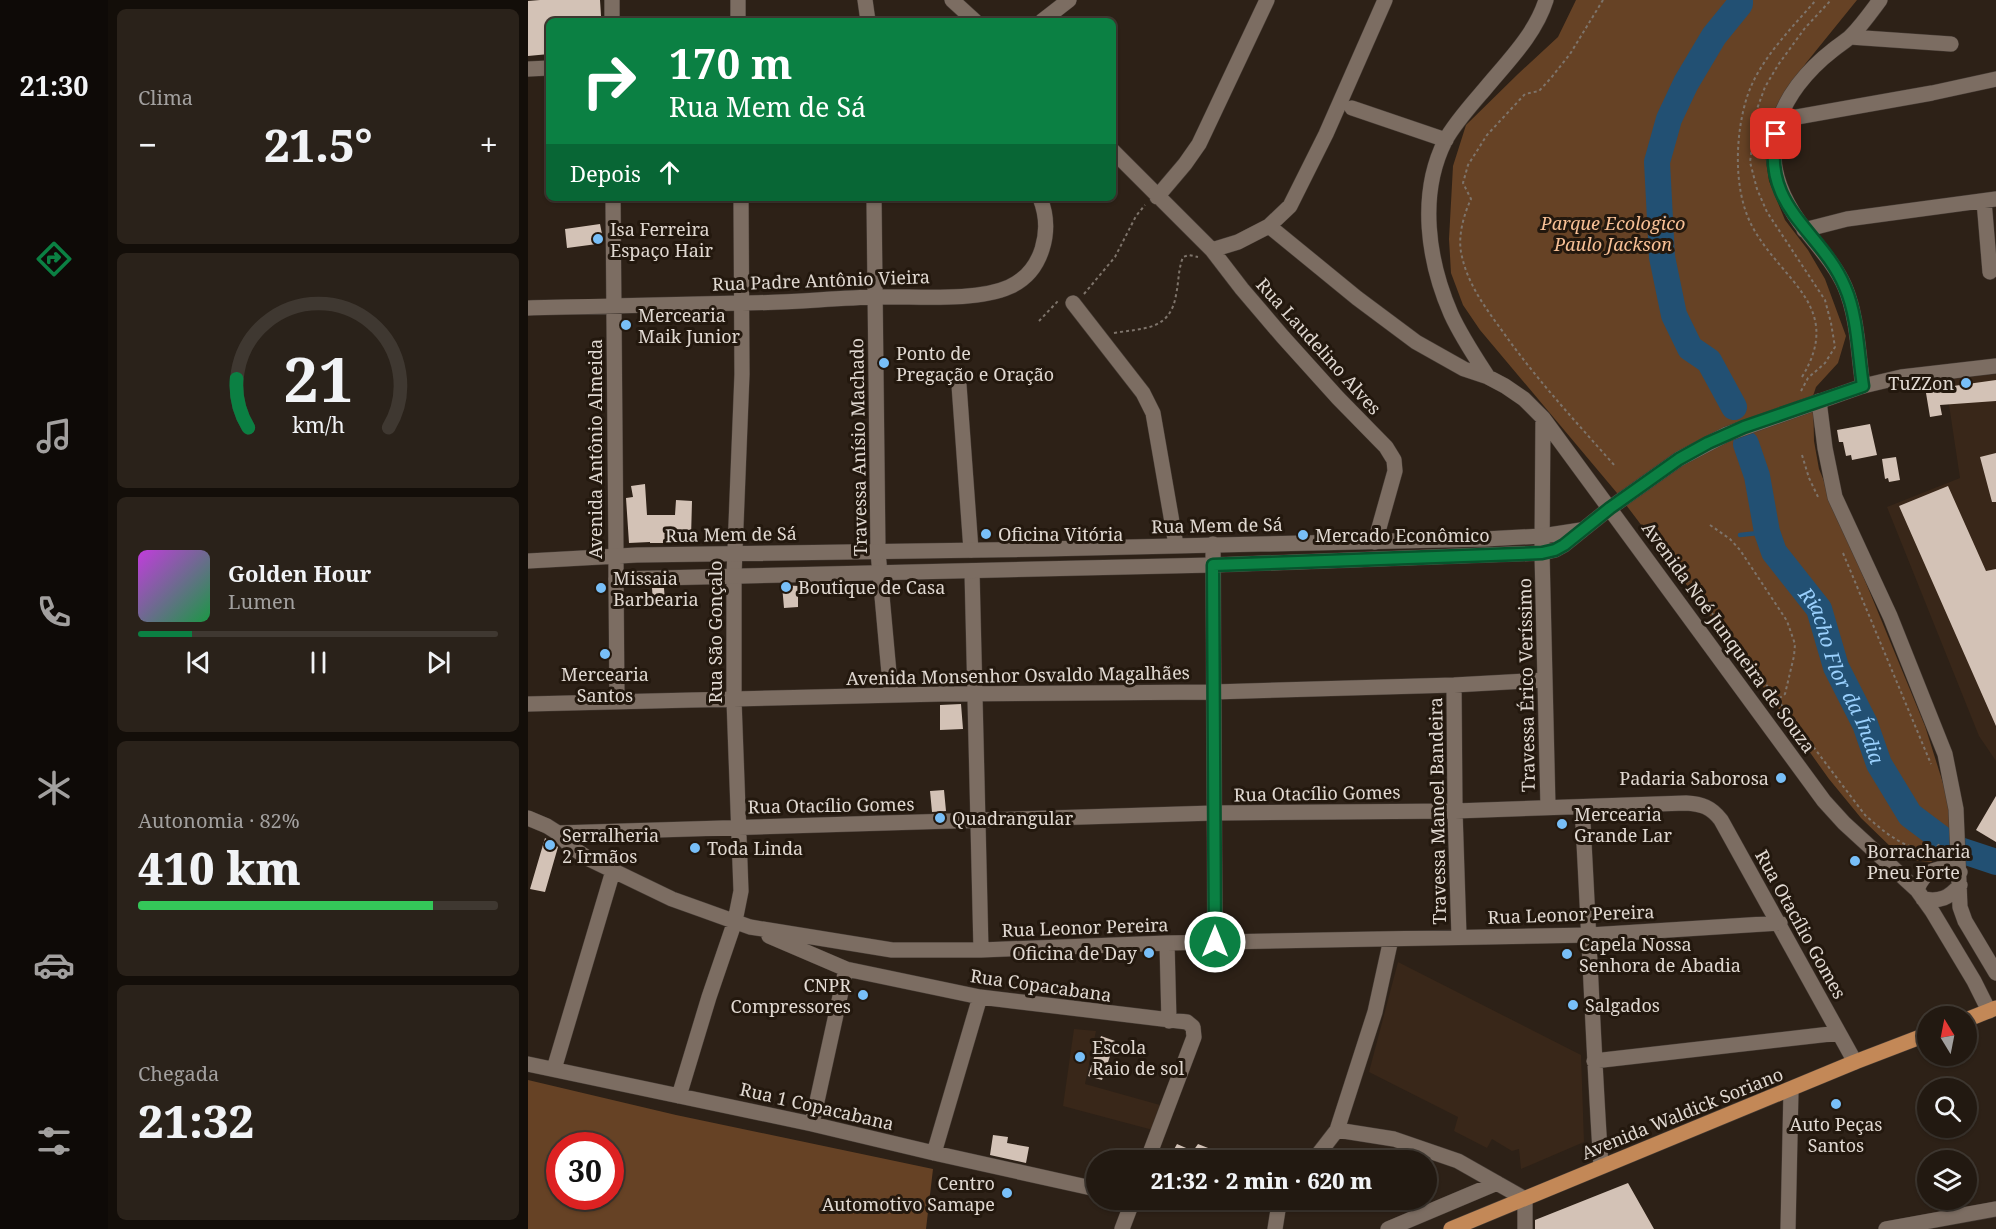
<!DOCTYPE html>
<html lang="pt">
<meta charset="utf-8">
<style>
body{margin:0;font-family:"Noto Serif",serif;background:#2a221a;color:#f1f3f6;height:100vh;display:flex;flex-direction:column;font-size:22px;white-space:nowrap}
*{box-sizing:border-box;margin:0}
p{font-size:20px;color:#a2a09f}
.icon{flex:none;width:33px;height:33px;fill:none;stroke:currentColor;stroke-width:2;stroke-linecap:round;stroke-linejoin:round}
.map{position:relative;flex:1;overflow:hidden}
.drawer{display:flex;flex-direction:column;gap:9px;padding:9px;background:#130e09;width:420px}
.drawer>*{flex:none}
.guide{position:absolute;left:18px;top:18px;width:570px;height:183px;border-radius:9px;box-shadow:0 2px 4px #0004,0 0 0 2px #3f3831;background:#0b8043;color:#fff;overflow:hidden}
.needle{width:39px;rotate:350deg}
.tools{position:absolute;left:1389px;top:1006px;display:grid;gap:12px}
.tools a{display:grid;place-items:center;width:60px;height:60px;border-radius:50%;background:#221911;box-shadow:0 2px 4px #0004,0 0 0 2px #3f3831;font-size:30px}
.speed{position:absolute;left:18px;top:1132px;display:flex;gap:12px;font-size:30px;font-weight:700;text-align:center}
.speed>*{display:grid;place-content:center;width:78px;height:78px;border-radius:50%;background:#221911;box-shadow:0 2px 4px #0004,0 0 0 2px #3f3831;line-height:1}
.speed .limit{border:9px solid #d22;background:#fff;color:#111}
.pin{position:absolute;display:grid;place-items:center;width:51px;height:51px;color:#fff;margin:-26px;border-radius:12px;box-shadow:0 3px 9px #0006}
.me{position:absolute;width:66px;margin:-33px;rotate:0deg;stroke-linejoin:round;filter:drop-shadow(0 0 4px #0008)}
.turn{display:flex;align-items:center;gap:21px;height:126px;padding:0 24px;font-size:27px}
.turn .icon{width:78px;height:78px;stroke-width:2.5}
.turn b{display:block;font-size:42px;line-height:51px}
.then{display:flex;align-items:center;height:57px;padding:0 24px;background:#0003;gap:12px;font-size:22px}
.big{font-size:45px;font-weight:800;line-height:1.1}
.drawer .card{flex:1;display:flex;flex-direction:column;justify-content:center;gap:9px;min-width:0;padding:0 21px;border-radius:9px;background:#2a221a}
.drawer .dial{align-items:center;gap:0}
.dial svg{height:156px;overflow:visible;fill:none;stroke:#3f3831;stroke-width:7;stroke-linecap:round;text-anchor:middle}
.dial text{fill:#f1f3f6;stroke:none}
.song{display:flex;align-items:center;gap:18px}
.cover{width:72px;height:72px;border-radius:9px;background:linear-gradient(135deg,hsl(290 70% 55%),hsl(140 70% 35%))}
.played{height:6px;border-radius:3px;background:linear-gradient(90deg,#0b8043 15%,#3f3831 15%)}
.keys{display:flex;justify-content:space-around;direction:ltr}
.heat{display:flex;justify-content:space-between;align-items:center;font-size:33px;direction:ltr}
.charge{height:9px;border-radius:4px;background:linear-gradient(90deg,#34c759 82%,#3f3831 0)}
.trip{position:absolute;left:558px;top:1150px;width:351px;height:60px;border-radius:30px;background:#221911;box-shadow:0 2px 4px #0004,0 0 0 2px #3f3831;font-weight:800;line-height:60px;text-align:center}
main{display:flex;flex:1;min-height:0}
.dock{display:flex;flex-direction:column;width:108px;justify-content:space-around;align-items:center;background:#0e0a07;color:#a2a09f}
.dock .icon{width:42px;height:42px}
.dock .selected{color:#0b8043}
.dock b{font-size:27px;color:#f1f3f6}
.map>svg:first-child{display:block}
.built{fill:#392719}
.green{fill:#664225;fill-rule:evenodd}
.lines{fill:none;stroke-linecap:round;stroke-linejoin:round}
.stream{stroke:#225073;stroke-width:4.5}
.river{stroke:#225073;stroke-width:26}
.building{fill:#d3c2b6}
.minor-casing{stroke:#463c35;stroke-width:16}
.tertiary-casing{stroke:#463c35;stroke-width:16}
.primary-casing{stroke:#463c35;stroke-width:16}
.path{stroke:#7e746b;stroke-width:2;stroke-dasharray:3 3;stroke-linecap:butt}
.minor{stroke:#7c6d62;stroke-width:15}
.tertiary{stroke:#7c6d62;stroke-width:15}
.primary{stroke:#c38857;stroke-width:15}
.route-casing{stroke:#07532c;stroke-width:15}
.route{stroke:#0b8043;stroke-width:10}
.poi-dot{fill:#78bff8;stroke:#23180e;stroke-width:2}
.labels{text-anchor:middle;dominant-baseline:central;stroke-width:6;stroke-linejoin:round;paint-order:stroke}
.park-label{font-size:18px;font-style:italic;fill:#f8c096;stroke:#23180e}
.poi-label{font-size:18px;fill:#e1d9d2;stroke:#23180e;text-anchor:start}
.street-label{font-size:18px;fill:#e1d9d2;stroke:#23180e}
.water-label{font-size:20px;font-style:italic;fill:#9ad0fd;stroke:#23180e}
</style>
<main>
<nav class="dock">
<b>21:30</b>
<svg class="icon selected" aria-label="directions" viewBox="0 0 24 24"><path d="M12 3l9 9-9 9-9-9zM9 14v-3h6M13 9l2 2-2 2"/></svg>
<svg class="icon" aria-label="music" viewBox="0 0 24 24"><path d="M9 18V5l10-2v13"/><circle cx="6" cy="18" r="3"/><circle cx="16" cy="16" r="3"/></svg>
<svg class="icon" aria-label="phone" viewBox="0 0 24 24"><path d="M5 4h4l2 5-3 2q2 4 5 5l2-3 5 2v4C11 20 4 13 5 4z"/></svg>
<svg class="icon" aria-label="climate" viewBox="0 0 24 24"><path d="M12 3v18M4 7l16 10M4 17L20 7"/></svg>
<svg class="icon" aria-label="car" viewBox="0 0 24 24"><path d="M5 17H2v-5l4-1 3-4h7l3 4 3 1v5h-3M9 17h6M6 11h13"/><circle cx="7" cy="17" r="2"/><circle cx="17" cy="17" r="2"/></svg>
<svg class="icon" aria-label="filters" viewBox="0 0 24 24"><path d="M4 7h16M4 17h16"/><circle cx="9" cy="7" r="2"/><circle cx="15" cy="17" r="2"/></svg>
</nav>
<section class="drawer">
<div class="card"><p>Clima</p>
<div class="heat"><a>−</a><b class="big">21.5°</b><a>+</a></div>
</div>
<div class="card dial"><svg viewBox="0 0 100 80">
<path d="M14 69A42 42 0 1 1 86 69"/>
<path d="M14 69A42 42 0 0 1 8 44" stroke="#0b8043"/>
<text x="50" y="56" font-size="32" font-weight="700">21</text>
<text x="50" y="72" font-size="11">km/h</text>
</svg></div>
<div class="card">
<div class="song"><i class="cover"></i><div><b>Golden Hour</b><p>Lumen</p></div></div>
<div class="played"></div>
<div class="keys"><svg class="icon" aria-label="previous" viewBox="0 0 24 24"><path d="M18 5L8 12l10 7zM5 5v14"/></svg><svg class="icon" aria-label="pause" viewBox="0 0 24 24"><path d="M8 5v14M16 5v14"/></svg><svg class="icon" aria-label="next" viewBox="0 0 24 24"><path d="M6 5l10 7-10 7zM19 5v14"/></svg></div>
</div>
<div class="card"><p>Autonomia · 82%</p><b class="big">410 km</b><div class="charge"></div></div>
<div class="card"><p>Chegada</p><b class="big">21:32</b></div>
</section>
<div class="map">
<svg width="1468" height="1229" viewBox="0 0 1468 1229">
<rect width="100%" height="100%" fill="#2d2117"/>
<path class="built" d="M 1468,374 L 1468,761 L 1451,736 L 1359,507 L 1432,478 L 1417,378 Z
M 870,962 L 1053,1055 L 1056,1142 L 993,1169 L 991,1149 L 984,1151 L 964,1139 L 959,1148 L 926,1131 L 930,1117 L 841,1072 Z
M 546,1029 L 568,1031 L 557,1084 L 632,1105 L 625,1130 L 535,1106 Z"/>
<path class="green" d="M 1048,0 L 1329,0 L 1278,63 L 1247,109 L 1240,134 L 1237,154 L 1241,181 L 1257,220 L 1280,250 L 1297,279 L 1318,336 L 1310,363 L 1288,387 L 1285,396 L 1286,441 L 1291,469 L 1397,726 L 1420,799 L 1423,842 L 1418,851 L 1403,862 L 1381,860 L 1367,851 L 1333,818 L 1301,779 L 1223,670 L 1089,493 L 952,330 L 935,305 L 923,273 L 921,239 L 925,166 L 938,125 L 990,74 L 1030,37 Z
M 0,1080 L 148,1115 L 405,1169 L 398,1229 L 0,1229 ZM 32,1146 L 82,1146 L 82,1197 L 32,1197 Z"/>
<g class="lines">
<path class="stream" d="M 1212,535 L 1239,532"/>
<g class="river">
<path d="M 1206,407 L 1181,361 L 1162,348 L 1146,315 L 1134,257 L 1129,162 L 1141,119 L 1158,83 L 1186,36 L 1212,4 L 1212,0"/>
<path id="s1" d="M 1218,444 L 1229,476 L 1239,532 L 1246,552 L 1291,609 L 1308,667 L 1337,724 L 1351,764 L 1382,815 L 1426,848 L 1468,862"/>
</g>
</g>
<path class="building" d="M 12,0 L 72,0 L 73,16 L 71,16 L 71,21 L 21,21 L 21,54 L 0,56 L 0,1 Z
M 72,224 L 74,234 L 70,237 L 69,244 L 39,248 L 37,229 Z
M 1468,380 L 1468,401 L 1412,405 L 1414,415 L 1402,417 L 1397,387 L 1410,385 L 1411,388 Z
M 1342,424 L 1349,455 L 1324,460 L 1323,455 L 1318,456 L 1315,442 L 1311,442 L 1309,430 Z
M 1468,453 L 1468,502 L 1464,502 L 1452,457 Z
M 1368,457 L 1372,480 L 1361,482 L 1360,478 L 1357,479 L 1354,459 Z
M 117,484 L 119,515 L 147,515 L 148,500 L 164,501 L 163,538 L 140,536 L 140,543 L 122,543 L 122,542 L 101,543 L 98,498 L 105,497 L 103,486 Z
M 1420,486 L 1458,571 L 1468,569 L 1468,726 L 1371,506 Z
M 254,585 L 270,586 L 270,607 L 256,608 Z
M 124,588 L 136,588 L 137,602 L 125,603 Z
M 433,704 L 435,729 L 412,730 L 412,705 Z
M 416,790 L 418,811 L 404,812 L 402,791 Z
M 1468,796 L 1468,842 L 1448,830 Z
M 17,838 L 30,847 L 17,892 L 2,889 Z
M 573,1036 L 587,1041 L 574,1080 L 560,1076 Z
M 465,1135 L 480,1137 L 479,1143 L 501,1147 L 498,1163 L 462,1155 Z
M 649,1144 L 665,1151 L 670,1144 L 713,1161 L 644,1161 L 644,1153 Z
M 1100,1183 L 1126,1229 L 1007,1229 L 1007,1220 Z"/>
<g class="lines">
<defs>
<path id="minor" d="M 210,0 L 210,21
M 337,0 L 340,21
M 424,0 L 447,21
M 84,21 L 84,0
M 514,21 L 541,0
M 1322,37 L 1423,44
M 0,69 L 21,68
M 824,108 L 918,140
M 1252,120 L 1404,93 L 1468,79
M 585,151 L 684,250 L 714,289 L 755,337 L 810,398 L 858,447 L 866,460 L 867,471 L 847,542
M 629,197 L 657,164 L 671,144 L 739,0
M 85,198 L 88,556
M 346,198 L 350,552 L 363,695
M 1456,201 L 1462,272
M 741,226 L 829,298 L 888,342 L 936,369 L 960,377 L 977,386 L 996,399 L 1015,418 L 1296,801 L 1316,823 L 1389,890 L 1404,911 L 1446,981 L 1461,1011
M 1276,230 L 1319,219 L 1468,199
M 684,250 L 710,242 L 741,226 L 762,206 L 798,134 L 857,0
M 545,303 L 615,393 L 625,413 L 648,545
M 0,308 C 71,306 142,305 214,303 C 259,303 305,298 350,297 C 388,296 447,302 481,287 C 515,272 525,230 512,198
M 960,377 C 947,357 933,336 923,314 C 900,261 890,195 917,141 C 926,124 944,104 956,90 C 979,62 1007,35 1018,0
M 431,385 L 443,550
M 1335,386 C 1330,354 1330,318 1317,287 C 1308,266 1292,249 1278,231 C 1241,184 1232,136 1270,85 C 1280,72 1292,60 1305,50 C 1311,45 1318,41 1323,36 C 1334,25 1343,12 1352,0
M 1291,401 L 1297,448 L 1307,497 L 1362,616 L 1417,754 L 1428,809 L 1432,907 L 1437,921 L 1468,973
M 1015,418 L 1014,553 L 1020,807
M 685,544 L 687,942
M 444,571 L 453,950
M 88,579 L 89,701
M 926,685 L 927,811 L 931,936
M 0,704 L 413,694 L 685,692 L 926,685 L 1017,680
M 1054,807 C 1061,926 1065,1046 1073,1166
M 0,818 L 19,826 L 30,833 L 42,846 L 61,859 L 144,899 L 172,909 L 222,927 L 364,950 L 453,950 L 639,943 L 1062,935 L 1252,923
M 30,833 L 686,813 L 927,811 L 1158,803 C 1174,804 1183,807 1193,820 L 1327,1062
M 1389,890 C 1395,871 1413,863 1432,872
M 1395,899 C 1412,902 1421,898 1432,885
M 241,936 L 318,969 L 452,997 L 659,1022 L 665,1027 L 666,1037 L 619,1161
M 639,943 L 641,1021
M 1066,1061 L 1311,1033
M 0,1064 L 284,1124 L 406,1153 L 568,1189
M 26,1069 L 85,871
M 151,1096 L 181,997 L 207,921 L 213,891 L 206,700 L 206,575 L 214,374 L 213,198
M 284,1124 L 318,969
M 809,1130 L 866,1139 L 930,1161 L 997,1199
M 406,1153 L 452,997
M 785,1161 L 809,1130 L 847,1012 L 863,939
M 594,1229 L 605,1200
M 747,1229 L 750,1210 L 756,1200
M 860,1229 L 969,1183
M 1260,1229 L 1263,1090
M 1358,1229 L 1468,1209"/>
<path id="tertiary" d="M 88,556 L 88,579 L 685,565 L 1014,553 L 1027,550 L 1036,545 L 1082,508 L 1151,459 L 1199,434 L 1335,386 L 1373,377 L 1468,366
M 0,561 L 109,555 L 516,549 L 957,539 L 1014,536 L 1053,530
M 997,1229 L 997,1199"/>
<path id="primary" d="M 1438,1020 L 1468,1008
M 923,1229 L 1327,1062 L 1400,1034"/>
</defs>
<use href="#minor" class="minor-casing"/>
<use href="#tertiary" class="tertiary-casing"/>
<use href="#primary" class="primary-casing"/>
<path class="path" d="M 1075,0 L 1042,54 L 1023,78 L 1011,91 L 997,94 L 959,135 L 940,165 L 935,183 L 943,199 C 936,214 930,235 933,252 C 939,284 957,307 975,332 C 1009,380 1048,422 1087,466
M 556,294 L 587,257 L 608,216 L 617,205
M 511,321 L 530,301
M 586,333 C 615,328 642,331 648,295 C 651,281 650,270 655,257 L 661,255 L 670,257
M 1274,377 C 1317,306 1253,281 1224,226 C 1205,190 1207,135 1219,97 C 1231,60 1263,29 1288,0
M 1273,391 L 1280,378 L 1297,363 L 1307,347 L 1303,323 L 1297,300 L 1239,212 L 1229,189 L 1222,162 L 1229,109 L 1237,87 L 1250,65 L 1277,28 L 1303,0
M 1274,455 L 1281,478 L 1291,499
M 1182,525 L 1202,539 L 1212,550 L 1259,621 L 1267,644 L 1266,656 L 1257,694 L 1249,700
M 1138,543 L 1159,579 L 1177,604 L 1337,815 C 1355,831 1389,862 1414,843
M 1315,553 L 1403,764"/>
<use href="#minor" class="minor"/>
<use href="#tertiary" class="tertiary"/>
<use href="#primary" class="primary"/>
</g>
<g class="lines">
<defs>
<path id="route" d="M 687,942 L 685,565 L 991,554 L 1014,553 L 1027,550 L 1036,545 L 1082,508 L 1151,459 L 1180,443 L 1216,427 L 1335,386 C 1330,354 1330,317 1317,287 C 1293,230 1233,208 1248,134"/>
</defs>
<use href="#route" class="route-casing"/>
<use href="#route" class="route"/>
</g>
<g class="poi-dot">
<circle cx="70" cy="239" r="6"/>
<circle cx="98" cy="325" r="6"/>
<circle cx="356" cy="363" r="6"/>
<circle cx="1438" cy="383" r="6"/>
<circle cx="458" cy="534" r="6"/>
<circle cx="775" cy="535" r="6"/>
<circle cx="258" cy="587" r="6"/>
<circle cx="73" cy="588" r="6"/>
<circle cx="77" cy="654" r="6"/>
<circle cx="1253" cy="778" r="6"/>
<circle cx="412" cy="818" r="6"/>
<circle cx="1034" cy="824" r="6"/>
<circle cx="22" cy="845" r="6"/>
<circle cx="167" cy="848" r="6"/>
<circle cx="1327" cy="861" r="6"/>
<circle cx="621" cy="953" r="6"/>
<circle cx="1039" cy="954" r="6"/>
<circle cx="335" cy="995" r="6"/>
<circle cx="1045" cy="1005" r="6"/>
<circle cx="552" cy="1057" r="6"/>
<circle cx="1308" cy="1104" r="6"/>
<circle cx="479" cy="1193" r="6"/>
</g>
<g class="labels">
<g class="park-label">
<text x="1085" y="223">Parque Ecologico<tspan x="1085" dy="21">Paulo Jackson</tspan></text>
</g>
<g class="poi-label">
<text x="82" y="229">Isa Ferreira<tspan x="82" dy="21">Espaço Hair</tspan></text>
<text x="110" y="315">Mercearia<tspan x="110" dy="21">Maik Junior</tspan></text>
<text x="368" y="353">Ponto de<tspan x="368" dy="21">Pregação e Oração</tspan></text>
<text x="1426" y="383" text-anchor="end">TuZZon</text>
<text x="470" y="534">Oficina Vitória</text>
<text x="787" y="535">Mercado Econômico</text>
<text x="85" y="578">Missaia<tspan x="85" dy="21">Barbearia</tspan></text>
<text x="270" y="587">Boutique de Casa</text>
<text x="77" y="674" text-anchor="middle">Mercearia<tspan x="77" dy="21">Santos</tspan></text>
<text x="1241" y="778" text-anchor="end">Padaria Saborosa</text>
<text x="1046" y="814">Mercearia<tspan x="1046" dy="21">Grande Lar</tspan></text>
<text x="424" y="818">Quadrangular</text>
<text x="34" y="835">Serralheria<tspan x="34" dy="21">2 Irmãos</tspan></text>
<text x="179" y="848">Toda Linda</text>
<text x="1339" y="851">Borracharia<tspan x="1339" dy="21">Pneu Forte</tspan></text>
<text x="1051" y="944">Capela Nossa<tspan x="1051" dy="21">Senhora de Abadia</tspan></text>
<text x="609" y="953" text-anchor="end">Oficina de Day</text>
<text x="323" y="985" text-anchor="end">CNPR<tspan x="323" dy="21">Compressores</tspan></text>
<text x="1057" y="1005">Salgados</text>
<text x="564" y="1047">Escola<tspan x="564" dy="21">Raio de sol</tspan></text>
<text x="1308" y="1124" text-anchor="middle">Auto Peças<tspan x="1308" dy="21">Santos</tspan></text>
<text x="467" y="1183" text-anchor="end">Centro<tspan x="467" dy="21">Automotivo Samape</tspan></text>
</g>
<g class="street-label">
<text transform="translate(293 280) rotate(-2)">Rua Padre Antônio Vieira</text>
<text transform="translate(791 346) rotate(48)">Rua Laudelino Alves</text>
<text transform="translate(330 447) rotate(-91)">Travessa Anísio Machado</text>
<text transform="translate(67 449) rotate(-90)">Avenida Antônio Almeida</text>
<text transform="translate(689 525) rotate(-1)">Rua Mem de Sá</text>
<text transform="translate(203 534) rotate(-1)">Rua Mem de Sá</text>
<text transform="translate(187 632) rotate(-90)">Rua São Gonçalo</text>
<text transform="translate(1201 637) rotate(54)">Avenida Noé Junqueira de Souza</text>
<text transform="translate(490 675) rotate(-1)">Avenida Monsenhor Osvaldo Magalhães</text>
<text transform="translate(998 685) rotate(-91)">Travessa Érico Veríssimo</text>
<text transform="translate(789 793) rotate(-1)">Rua Otacílio Gomes</text>
<text transform="translate(303 805) rotate(-1)">Rua Otacílio Gomes</text>
<text transform="translate(909 811) rotate(-91)">Travessa Manoel Bandeira</text>
<text transform="translate(1043 914) rotate(-2)">Rua Leonor Pereira</text>
<text transform="translate(1273 924) rotate(61)">Rua Otacílio Gomes</text>
<text transform="translate(557 927) rotate(-2)">Rua Leonor Pereira</text>
<text transform="translate(513 985) rotate(8)">Rua Copacabana</text>
<text transform="translate(289 1106) rotate(13)">Rua 1 Copacabana</text>
<text transform="translate(1154 1113) rotate(-22)">Avenida Waldick Soriano</text>
</g>
<g class="water-label">
<text stroke="none"><textPath href="#s1" startOffset="255">Riacho Flor da Índia</textPath></text>
</g>
</g>
</svg>
<div class="tools">
<a><svg class="needle" viewBox="-14 -14 28 28"><path d="M0-13l5 13h-10z" fill="#e53935"/><path d="M0 13l5-13h-10z" fill="#a2a09f"/></svg></a>
<a><svg class="icon" aria-label="search" viewBox="0 0 24 24"><circle cx="10" cy="10" r="6"/><path d="M15 15l6 6"/></svg></a>
<a><svg class="icon" aria-label="layers" viewBox="0 0 24 24"><path d="M12 4l9 5-9 5-9-5zM3 14l9 5 9-5"/></svg></a>
</div>
<div class="speed"><div class="limit">30</div></div>
<div class="pin" style="left:1248px;top:134px;background:#d93025"><svg class="icon" aria-label="arrive" viewBox="0 0 24 24"><path d="M6 21V4h12l-3 4 3 4H6"/></svg></div>
<svg class="me" style="left:687px;top:942px" viewBox="-20 -20 40 40"><circle r="17" fill="#0b8043" stroke="#fff" stroke-width="3"/><path d="M0-11L8 9 0 5-8 9z" fill="#fff"/></svg>
<div class="trip">21:32 · 2 min · 620 m</div>
<div class="guide">
<div class="turn"><svg class="icon" aria-label="right" viewBox="0 0 24 24"><path d="M7 20v-9h11M14 6l5 5-5 5"/></svg><div><b>170 m</b>Rua Mem de Sá</div></div>
<div class="then">Depois<svg class="icon" aria-label="ahead" viewBox="0 0 24 24"><path d="M12 20V5M6 11l6-6 6 6"/></svg></div>
</div>
</div>
</main>
